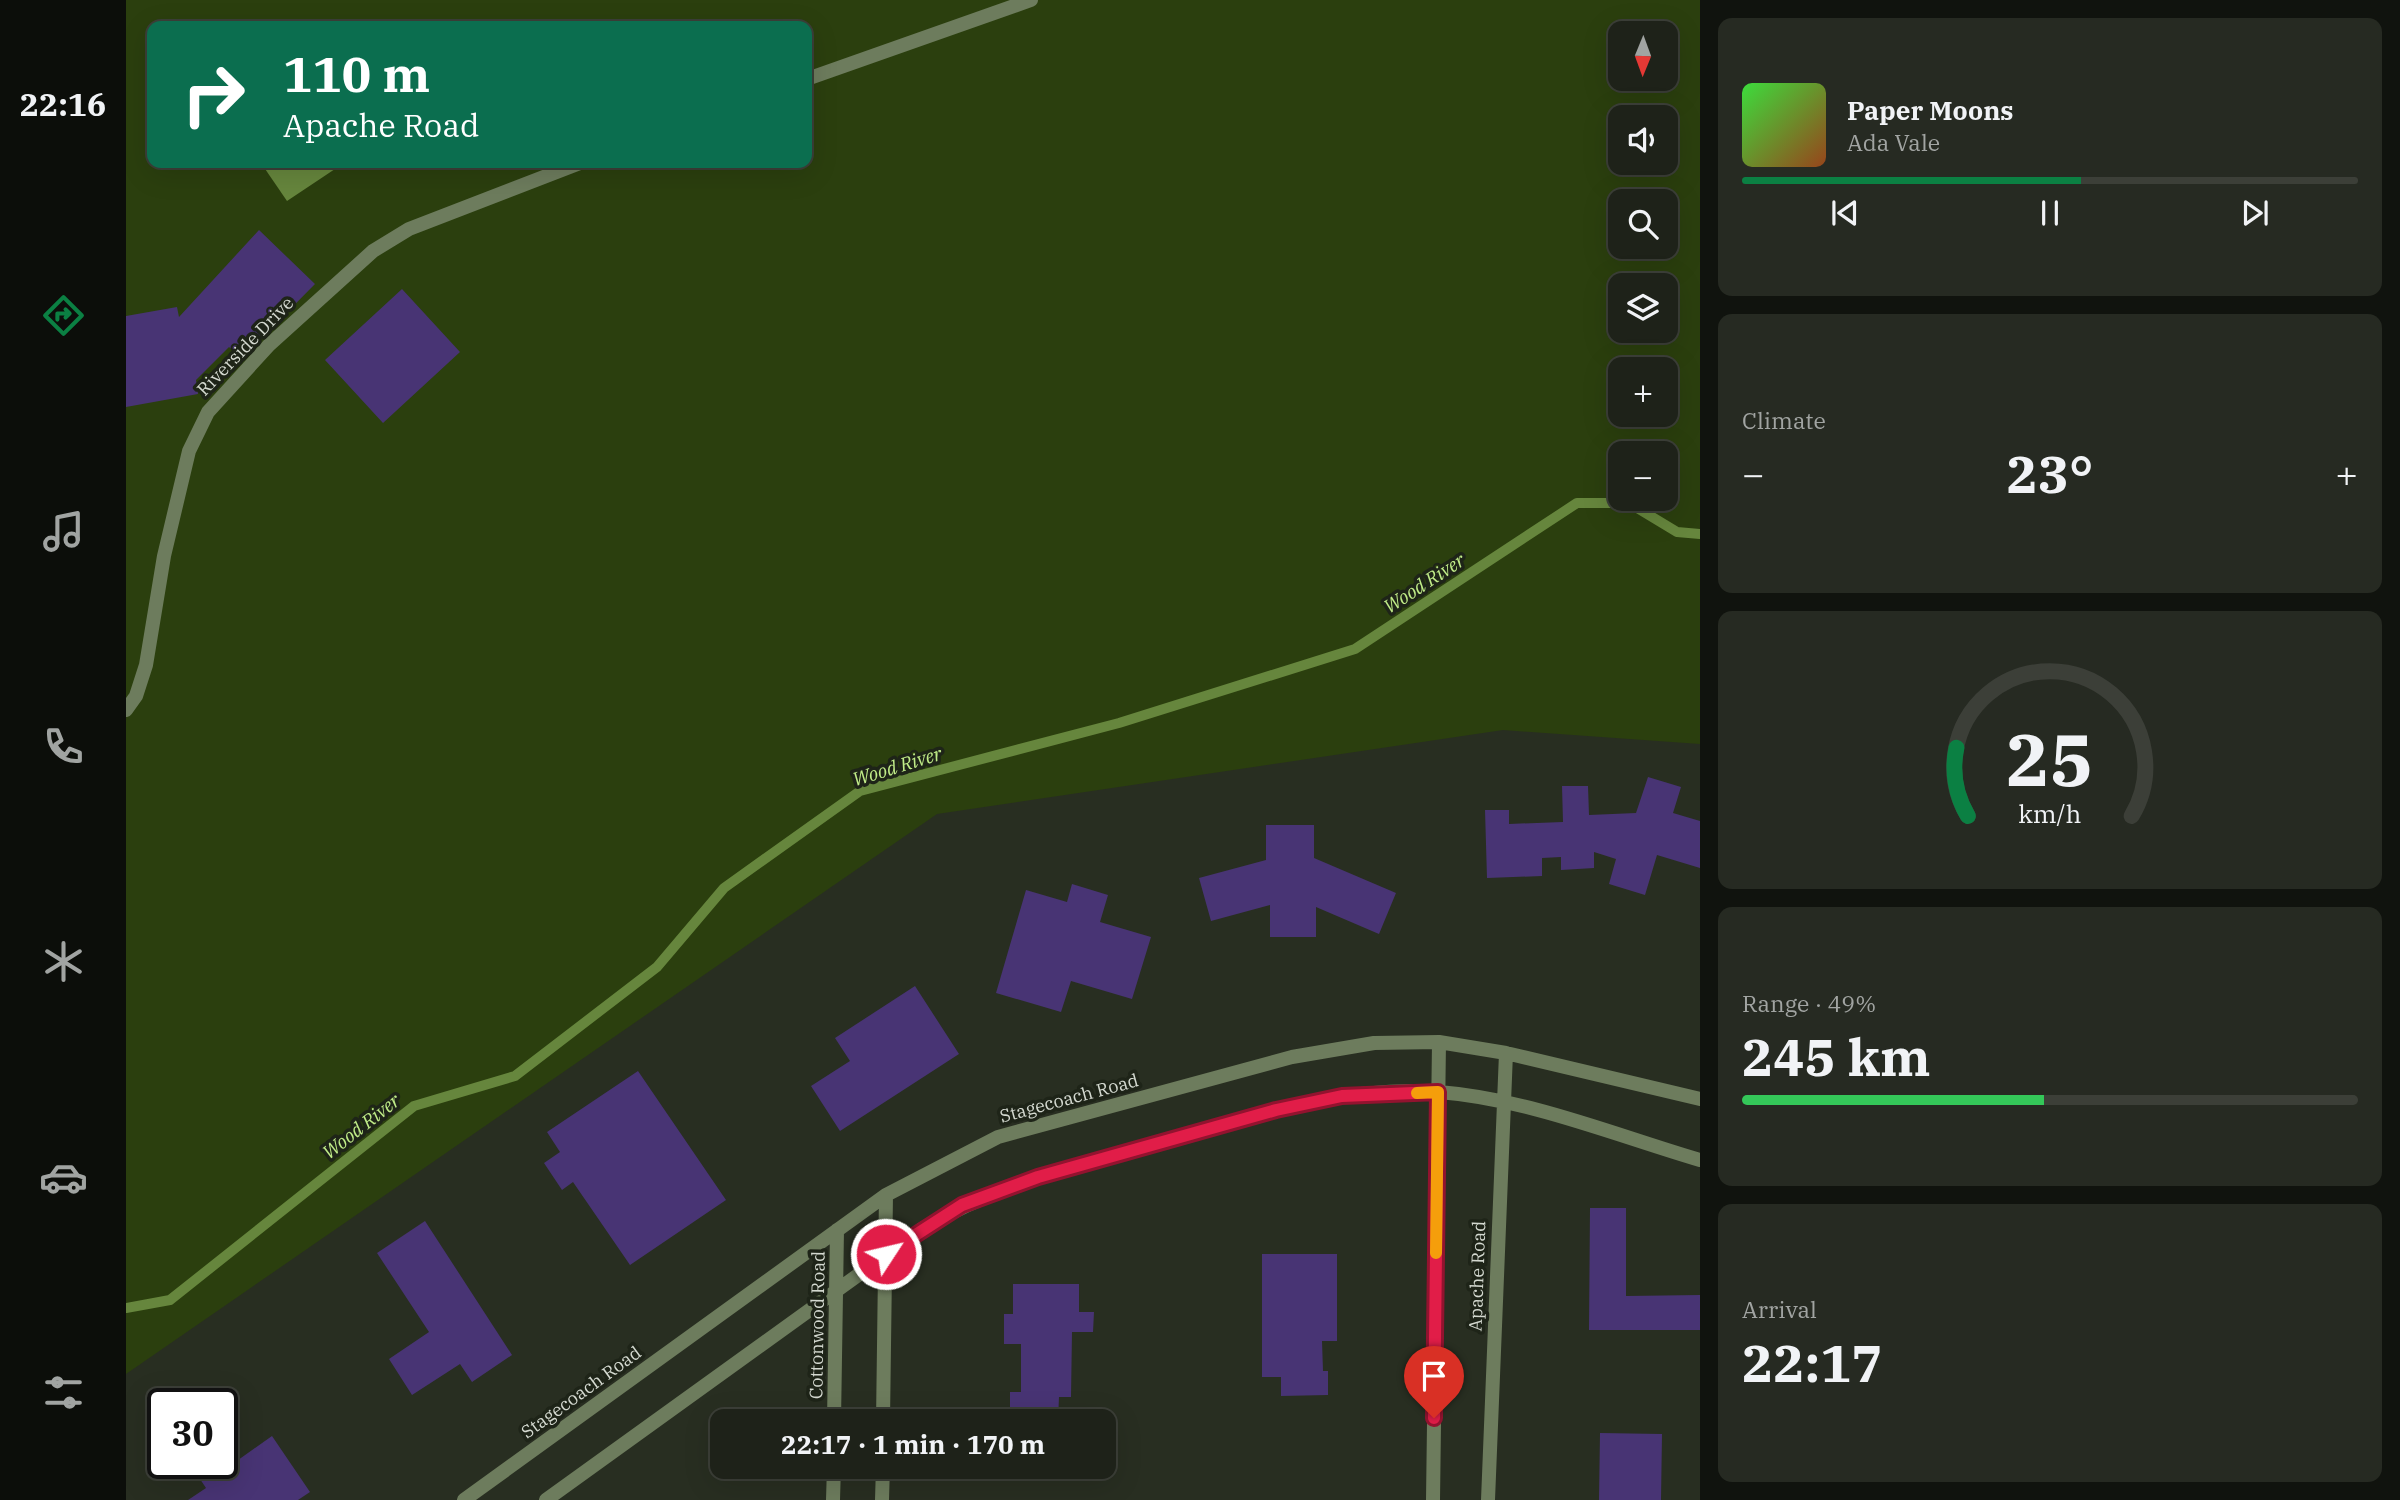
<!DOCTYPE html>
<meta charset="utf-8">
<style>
body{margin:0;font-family:"IBM Plex Serif",serif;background:#262a22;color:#f1f3f6;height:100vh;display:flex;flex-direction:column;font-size:26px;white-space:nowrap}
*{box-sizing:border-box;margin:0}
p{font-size:23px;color:#a1a4a2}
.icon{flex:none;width:38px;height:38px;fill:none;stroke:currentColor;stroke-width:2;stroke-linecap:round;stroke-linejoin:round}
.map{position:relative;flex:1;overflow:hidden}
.drawer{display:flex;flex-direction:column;gap:18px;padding:18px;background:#10130e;width:700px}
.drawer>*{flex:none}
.banner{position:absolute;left:21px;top:21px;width:665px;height:147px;border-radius:14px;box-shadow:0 7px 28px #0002,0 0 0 2px #3c3f38;background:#0b6e4f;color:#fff;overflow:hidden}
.needle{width:46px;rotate:181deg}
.buttons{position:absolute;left:1482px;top:21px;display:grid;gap:14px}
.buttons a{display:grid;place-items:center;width:70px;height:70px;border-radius:14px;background:#1e2219;box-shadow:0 7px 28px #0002,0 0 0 2px #3c3f38;font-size:35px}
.speed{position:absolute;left:21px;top:1388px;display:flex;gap:14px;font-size:35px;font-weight:700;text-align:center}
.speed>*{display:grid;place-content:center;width:91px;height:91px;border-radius:50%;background:#1e2219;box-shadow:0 7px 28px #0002,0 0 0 2px #3c3f38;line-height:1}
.speed .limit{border:4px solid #111;border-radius:10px;background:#fff;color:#111}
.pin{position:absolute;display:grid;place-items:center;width:60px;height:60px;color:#fff;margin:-72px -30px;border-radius:50% 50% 50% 0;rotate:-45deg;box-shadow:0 0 7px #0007}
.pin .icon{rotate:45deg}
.me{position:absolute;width:77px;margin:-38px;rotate:55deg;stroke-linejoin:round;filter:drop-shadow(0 0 5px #0008)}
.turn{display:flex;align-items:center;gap:24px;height:147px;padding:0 21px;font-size:32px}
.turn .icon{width:91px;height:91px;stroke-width:2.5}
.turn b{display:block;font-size:49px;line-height:60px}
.big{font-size:52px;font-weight:700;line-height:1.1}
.drawer .widget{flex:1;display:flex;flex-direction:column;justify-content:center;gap:10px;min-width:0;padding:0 24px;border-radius:14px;background:#262a22}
.drawer .dial{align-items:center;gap:0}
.dial svg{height:182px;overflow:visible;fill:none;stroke:#3c3f38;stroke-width:7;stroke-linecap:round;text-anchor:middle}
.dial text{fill:#f1f3f6;stroke:none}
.song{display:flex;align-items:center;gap:21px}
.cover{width:84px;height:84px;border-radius:10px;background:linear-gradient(135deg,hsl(120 70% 55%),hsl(20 70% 35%))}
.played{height:7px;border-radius:4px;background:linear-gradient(90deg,#0b8043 55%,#3c3f38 55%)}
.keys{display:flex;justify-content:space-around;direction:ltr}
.heat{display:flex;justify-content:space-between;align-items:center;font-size:38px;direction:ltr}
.charge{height:10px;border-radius:5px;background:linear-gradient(90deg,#34c759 49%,#3c3f38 0)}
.trip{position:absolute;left:584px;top:1409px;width:406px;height:70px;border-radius:14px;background:#1e2219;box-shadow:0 7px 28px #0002,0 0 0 2px #3c3f38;font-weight:700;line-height:70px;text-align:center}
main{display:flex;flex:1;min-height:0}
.tabs{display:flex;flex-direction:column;width:126px;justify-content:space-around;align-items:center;background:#0c0e0a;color:#a1a4a2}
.tabs .icon{width:49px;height:49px}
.tabs .selected{color:#0b8043}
.tabs b{font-size:32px;color:#f1f3f6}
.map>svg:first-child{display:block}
.green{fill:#2b3f0e;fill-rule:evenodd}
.water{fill:#66863d}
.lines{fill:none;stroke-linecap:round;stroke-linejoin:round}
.stream{stroke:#66863d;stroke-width:10}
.building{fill:#483474}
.service{stroke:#6d7c5d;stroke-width:14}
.minor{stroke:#6d7c5d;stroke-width:14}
.route-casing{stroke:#92132f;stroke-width:18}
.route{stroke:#e11d48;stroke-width:12}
.slow{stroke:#f59e0b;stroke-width:12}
.labels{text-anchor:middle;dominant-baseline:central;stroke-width:7;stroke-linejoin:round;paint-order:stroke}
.street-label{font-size:18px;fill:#d4d9d0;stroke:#1e2418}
.water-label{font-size:19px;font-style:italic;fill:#c0ec88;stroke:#1e2418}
</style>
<main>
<nav class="tabs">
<b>22:16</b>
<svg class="icon selected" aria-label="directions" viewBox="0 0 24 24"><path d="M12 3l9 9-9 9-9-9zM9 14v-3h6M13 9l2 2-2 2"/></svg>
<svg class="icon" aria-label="music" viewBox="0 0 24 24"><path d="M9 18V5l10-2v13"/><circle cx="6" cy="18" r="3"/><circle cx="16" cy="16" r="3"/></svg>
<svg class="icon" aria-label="phone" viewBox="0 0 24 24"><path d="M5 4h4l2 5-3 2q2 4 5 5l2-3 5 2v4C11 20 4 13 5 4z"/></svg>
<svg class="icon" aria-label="climate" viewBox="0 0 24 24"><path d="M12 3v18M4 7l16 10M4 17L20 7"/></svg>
<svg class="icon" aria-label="car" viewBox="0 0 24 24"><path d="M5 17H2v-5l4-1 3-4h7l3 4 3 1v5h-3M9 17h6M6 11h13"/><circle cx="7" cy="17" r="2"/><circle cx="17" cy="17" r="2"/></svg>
<svg class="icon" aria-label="filters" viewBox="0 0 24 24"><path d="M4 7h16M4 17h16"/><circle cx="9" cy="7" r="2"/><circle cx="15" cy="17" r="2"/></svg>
</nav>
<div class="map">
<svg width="1574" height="1500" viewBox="0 0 1574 1500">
<rect width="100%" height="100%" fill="#282e21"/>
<path class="green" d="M 0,0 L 1574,0 L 1574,744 L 1377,730 L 811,814 L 0,1374 ZM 26,26 L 681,26 L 681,163 L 26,163 ZM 1494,33 L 1540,33 L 1540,79 L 1494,79 ZM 1494,117 L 1540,117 L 1540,163 L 1494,163 ZM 1494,201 L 1540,201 L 1540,247 L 1494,247 ZM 1494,285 L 1540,285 L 1540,331 L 1494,331 ZM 1494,369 L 1540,369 L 1540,415 L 1494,415 ZM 1494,453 L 1540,453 L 1540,499 L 1494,499 Z"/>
<path class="water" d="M 135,163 L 218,163 L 161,201 Z"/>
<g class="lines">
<path class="stream" d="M 0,1308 L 44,1300 L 288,1106 L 389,1076 L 531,967 L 598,888 L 734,791 L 993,723 L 1229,649 L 1451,503 L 1503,503 L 1551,532 L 1574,534"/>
</g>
<path class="building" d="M 133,230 L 189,284 L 116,358 L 103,347 L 70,380 L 72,394 L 0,407 L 0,316 L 51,307 L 53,317 Z
M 276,289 L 334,352 L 257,423 L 199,360 Z
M 1522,777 L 1555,787 L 1547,813 L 1574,821 L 1574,868 L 1531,855 L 1519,895 L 1483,884 L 1490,859 L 1468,852 L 1468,868 L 1435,870 L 1435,857 L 1416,858 L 1416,876 L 1361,878 L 1359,810 L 1383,810 L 1383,824 L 1437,822 L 1436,786 L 1462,786 L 1463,815 L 1510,813 Z
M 1140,825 L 1188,825 L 1188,858 L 1270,893 L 1253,934 L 1190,907 L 1190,937 L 1144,937 L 1144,905 L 1085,921 L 1073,878 L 1140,860 Z
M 946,884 L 982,895 L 974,922 L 1025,937 L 1006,999 L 945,981 L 935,1012 L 870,993 L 900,890 L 941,902 Z
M 789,986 L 833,1054 L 714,1131 L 685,1086 L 724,1061 L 709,1038 Z
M 512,1071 L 600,1200 L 504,1265 L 447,1182 L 436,1190 L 418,1163 L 434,1152 L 421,1132 Z
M 1464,1208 L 1500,1208 L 1500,1296 L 1574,1295 L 1574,1330 L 1463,1330 Z
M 299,1221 L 386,1355 L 346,1382 L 334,1364 L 286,1395 L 263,1359 L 303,1332 L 251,1253 Z
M 1136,1254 L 1211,1254 L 1211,1341 L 1196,1341 L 1197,1371 L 1202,1371 L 1202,1395 L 1155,1396 L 1155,1377 L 1136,1377 Z
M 887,1284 L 953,1284 L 953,1312 L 968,1312 L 967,1332 L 946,1332 L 945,1397 L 933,1397 L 932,1421 L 884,1421 L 884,1392 L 895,1392 L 895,1344 L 878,1344 L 878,1314 L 887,1314 Z
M 1474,1433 L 1536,1434 L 1535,1500 L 1473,1500 Z
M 146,1436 L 184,1492 L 172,1500 L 62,1500 L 80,1488 L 64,1464 L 93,1463 L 98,1470 Z"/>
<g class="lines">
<path class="service" d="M 681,79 L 905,0
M 0,710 L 10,696 L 20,665 L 38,556 L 63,451 L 82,412 L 143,345 L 247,251 L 283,229 L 454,163"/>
<path class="minor" d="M 708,1421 L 711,1230
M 757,1421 L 760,1195
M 338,1500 L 760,1195 L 872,1137 L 1166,1057 L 1248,1043 L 1313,1042 L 1380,1053 L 1574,1099
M 420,1500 L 796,1229 C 868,1186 948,1167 1029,1144 C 1121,1118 1216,1085 1313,1092 C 1402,1099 1489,1135 1574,1160
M 707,1500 L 708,1466
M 756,1500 L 757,1466
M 1307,1500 L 1313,1042
M 1362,1500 L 1380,1053"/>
</g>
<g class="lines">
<defs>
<path id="route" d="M 760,1254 L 836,1205 L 912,1177 L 1150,1110 L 1216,1096 L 1312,1092 L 1308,1418"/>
</defs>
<use href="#route" class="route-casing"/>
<use href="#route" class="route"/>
<path class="slow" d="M 1291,1093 L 1312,1092 L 1310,1253"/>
</g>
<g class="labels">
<g class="street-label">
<text transform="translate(119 346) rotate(-46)">Riverside Drive</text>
<text transform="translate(943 1098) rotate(-15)">Stagecoach Road</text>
<text transform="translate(1351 1276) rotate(-88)">Apache Road</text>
<text transform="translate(691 1325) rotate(-89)">Cottonwood Road</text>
<text transform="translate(455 1392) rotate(-36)">Stagecoach Road</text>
</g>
<g class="water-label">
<text transform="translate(1298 583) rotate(-33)">Wood River</text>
<text transform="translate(771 766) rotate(-17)">Wood River</text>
<text transform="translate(235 1126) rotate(-38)">Wood River</text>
</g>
</g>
</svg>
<div class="buttons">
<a><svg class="needle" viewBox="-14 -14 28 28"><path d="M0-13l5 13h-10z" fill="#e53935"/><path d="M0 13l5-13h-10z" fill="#a1a4a2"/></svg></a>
<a><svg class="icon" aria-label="sound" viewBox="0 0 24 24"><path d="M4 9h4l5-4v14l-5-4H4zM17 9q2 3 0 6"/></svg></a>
<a><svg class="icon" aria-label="search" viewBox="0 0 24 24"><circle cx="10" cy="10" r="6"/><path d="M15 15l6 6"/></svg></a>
<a><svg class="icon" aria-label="layers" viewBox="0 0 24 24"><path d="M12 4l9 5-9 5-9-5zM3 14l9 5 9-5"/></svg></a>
<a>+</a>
<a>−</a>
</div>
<div class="speed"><div class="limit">30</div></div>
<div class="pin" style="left:1308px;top:1418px;background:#d93025"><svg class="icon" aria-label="arrive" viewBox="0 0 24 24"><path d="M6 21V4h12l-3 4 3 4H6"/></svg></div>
<svg class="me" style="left:760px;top:1254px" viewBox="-20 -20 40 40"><circle r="17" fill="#e11d48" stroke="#fff" stroke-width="3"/><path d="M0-11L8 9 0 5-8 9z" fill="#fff"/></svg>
<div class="trip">22:17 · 1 min · 170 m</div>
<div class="banner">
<div class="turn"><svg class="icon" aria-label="right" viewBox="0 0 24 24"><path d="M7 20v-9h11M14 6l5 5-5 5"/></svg><div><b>110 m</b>Apache Road</div></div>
</div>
</div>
<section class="drawer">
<div class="widget">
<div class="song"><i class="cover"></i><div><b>Paper Moons</b><p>Ada Vale</p></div></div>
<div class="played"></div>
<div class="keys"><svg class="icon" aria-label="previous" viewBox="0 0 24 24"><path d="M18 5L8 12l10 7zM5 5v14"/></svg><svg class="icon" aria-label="pause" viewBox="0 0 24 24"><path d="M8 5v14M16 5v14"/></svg><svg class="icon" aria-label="next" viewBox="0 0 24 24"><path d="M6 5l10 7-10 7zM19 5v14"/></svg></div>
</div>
<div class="widget"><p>Climate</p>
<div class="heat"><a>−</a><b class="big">23°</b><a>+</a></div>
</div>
<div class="widget dial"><svg viewBox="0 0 100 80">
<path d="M14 69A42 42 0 1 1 86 69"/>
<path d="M14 69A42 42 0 0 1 9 39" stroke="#0b8043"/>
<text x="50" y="56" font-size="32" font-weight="700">25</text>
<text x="50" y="72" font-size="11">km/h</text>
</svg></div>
<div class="widget"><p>Range · 49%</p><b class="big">245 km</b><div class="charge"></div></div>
<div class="widget"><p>Arrival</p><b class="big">22:17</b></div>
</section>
</main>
